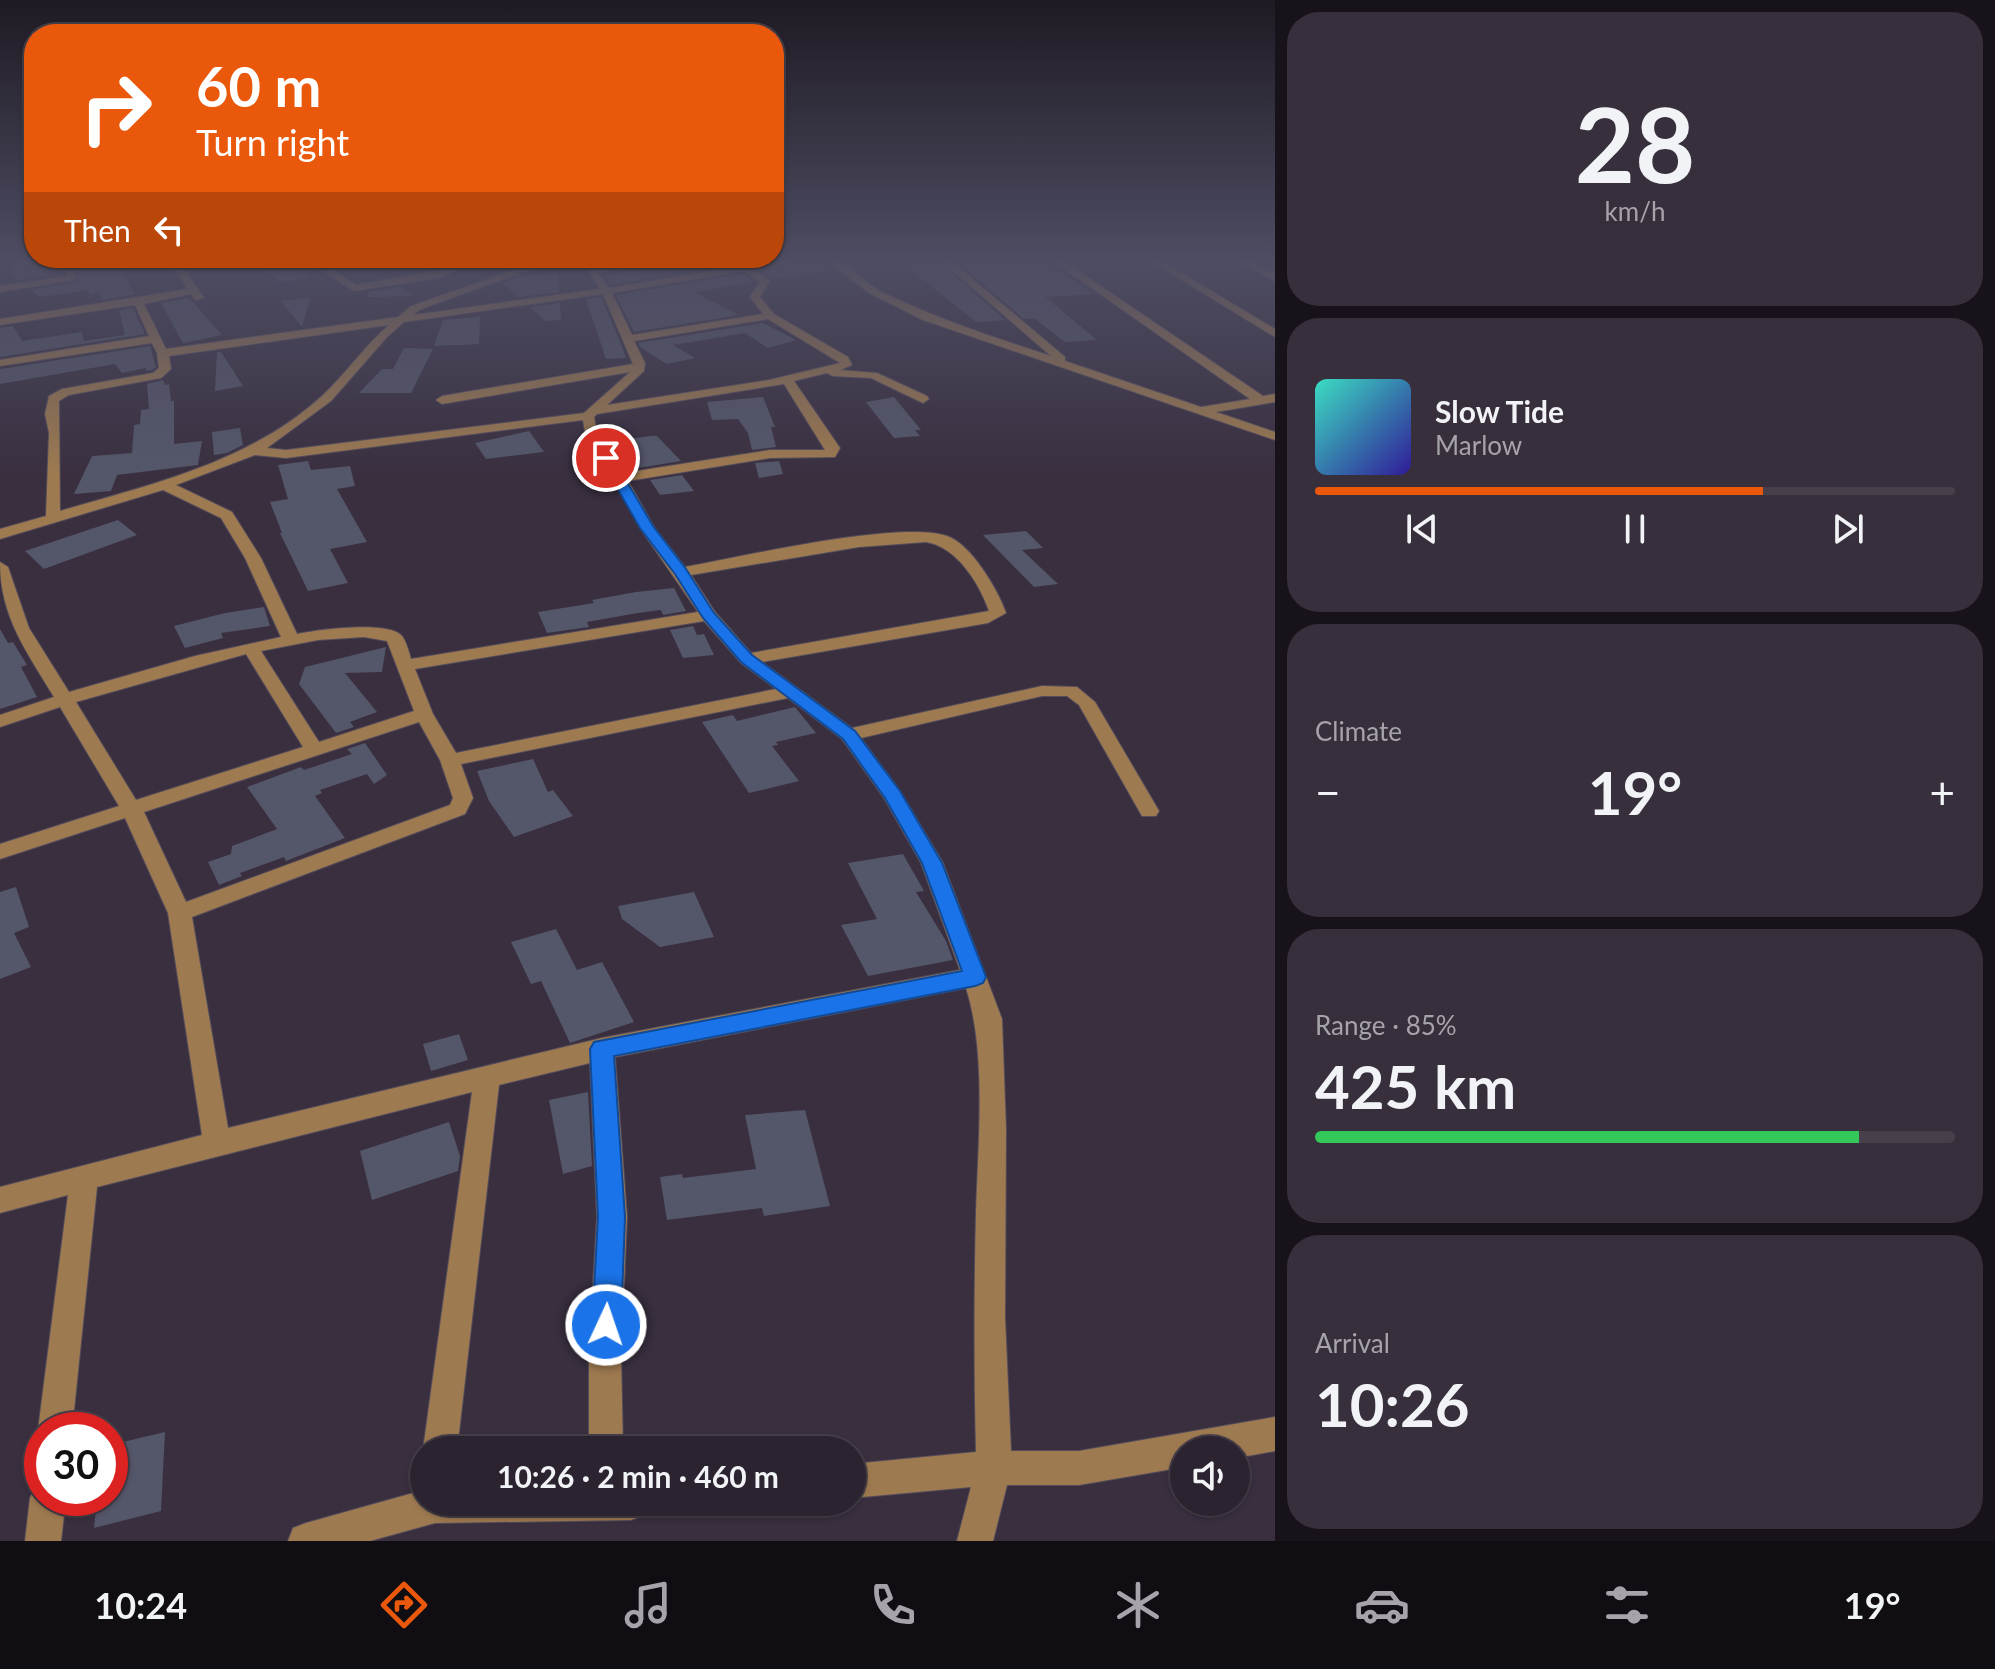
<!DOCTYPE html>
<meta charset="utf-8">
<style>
body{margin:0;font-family:Lato,sans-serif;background:#372f3b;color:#f1f3f6;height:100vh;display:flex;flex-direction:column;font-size:30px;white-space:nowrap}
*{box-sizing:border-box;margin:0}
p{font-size:26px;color:#a6a4aa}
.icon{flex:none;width:44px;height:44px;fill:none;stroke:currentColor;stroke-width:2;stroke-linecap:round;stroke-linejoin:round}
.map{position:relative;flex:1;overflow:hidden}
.details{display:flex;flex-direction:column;gap:12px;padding:12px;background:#18131a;width:720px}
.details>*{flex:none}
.guide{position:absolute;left:24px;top:24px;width:760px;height:244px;border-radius:32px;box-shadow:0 2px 6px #0004,0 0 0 2px #47404b;background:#ea580c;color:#fff;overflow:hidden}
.tools{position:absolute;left:1170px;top:1436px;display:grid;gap:16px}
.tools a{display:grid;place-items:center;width:80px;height:80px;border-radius:50%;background:#2b232f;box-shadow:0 2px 6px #0004,0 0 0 2px #47404b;font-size:40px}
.speed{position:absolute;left:24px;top:1412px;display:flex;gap:16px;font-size:40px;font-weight:700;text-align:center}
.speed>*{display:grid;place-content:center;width:104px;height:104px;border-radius:50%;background:#2b232f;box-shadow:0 2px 6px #0004,0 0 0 2px #47404b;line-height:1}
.speed .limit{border:12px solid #d22;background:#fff;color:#111}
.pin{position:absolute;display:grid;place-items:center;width:68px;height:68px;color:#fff;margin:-34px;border:4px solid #fff;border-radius:50%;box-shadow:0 2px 8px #0007}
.me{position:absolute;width:88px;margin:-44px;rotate:3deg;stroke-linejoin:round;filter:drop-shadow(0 0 6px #0008)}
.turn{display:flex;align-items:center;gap:28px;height:168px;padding:0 40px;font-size:36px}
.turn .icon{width:104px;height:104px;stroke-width:2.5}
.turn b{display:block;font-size:56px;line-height:68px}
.then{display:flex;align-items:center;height:76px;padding:0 40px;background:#0003;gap:16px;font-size:30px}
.big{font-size:60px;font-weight:700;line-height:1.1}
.details .card{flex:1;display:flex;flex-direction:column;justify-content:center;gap:12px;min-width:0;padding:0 28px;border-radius:32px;background:#372f3b}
.details .dial{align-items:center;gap:0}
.dial b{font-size:104px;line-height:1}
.song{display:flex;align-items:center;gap:24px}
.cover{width:96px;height:96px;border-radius:12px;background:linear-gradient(135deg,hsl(170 70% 55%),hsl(250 70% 35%))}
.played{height:8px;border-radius:4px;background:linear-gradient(90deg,#ea580c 70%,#47404b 70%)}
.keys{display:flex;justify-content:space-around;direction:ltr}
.heat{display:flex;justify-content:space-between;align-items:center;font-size:44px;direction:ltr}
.charge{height:12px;border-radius:6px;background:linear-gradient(90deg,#34c759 85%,#47404b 0)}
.trip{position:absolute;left:410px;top:1436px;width:456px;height:80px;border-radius:40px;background:#2b232f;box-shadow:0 2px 6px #0004,0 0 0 2px #47404b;font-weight:700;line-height:80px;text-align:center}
.dock{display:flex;height:128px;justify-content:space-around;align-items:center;background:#110e13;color:#a6a4aa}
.dock .icon{width:56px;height:56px}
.dock .current{color:#ea580c}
.dock b{font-size:36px;color:#f1f3f6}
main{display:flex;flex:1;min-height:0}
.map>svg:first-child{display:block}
.building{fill:#545669}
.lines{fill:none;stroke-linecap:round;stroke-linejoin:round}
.minor-casing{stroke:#554c5b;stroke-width:2}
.minor{fill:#9e7a50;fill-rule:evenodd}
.route{fill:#1a73e8;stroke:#114b97;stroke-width:2}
</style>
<main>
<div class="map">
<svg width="1275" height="1541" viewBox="0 0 1275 1541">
<rect width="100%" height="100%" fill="#392f3f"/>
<path class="building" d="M 17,259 L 65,259 L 63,273 L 20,280 L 10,272 Z
M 81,259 L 113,259 L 135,294 L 102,300 L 98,292 L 90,294 L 88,290 L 40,297 L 31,290 L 76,282 Z
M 247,259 L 301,259 L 306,264 L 307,278 L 281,282 Z
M 681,259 L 734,259 L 736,264 L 610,285 L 604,275 L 679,262 Z
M 750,259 L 821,259 L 832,269 L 772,279 Z
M 905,259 L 936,259 L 1005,320 L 976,322 L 908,267 L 913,266 Z
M 1003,264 L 1007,267 L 1049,265 L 1094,294 L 1045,297 L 1097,340 L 1065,342 L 1034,318 L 1024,319 L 962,266 Z
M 558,273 L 559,292 L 519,297 L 502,283 L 521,276 Z
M 743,274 L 754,282 L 694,292 L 739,315 L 634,332 L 616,295 Z
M 400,287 L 413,296 L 368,297 L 368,292 Z
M 310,297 L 302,327 L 281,301 Z
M 601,297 L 623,349 L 626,358 L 606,359 L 586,299 Z
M 188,298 L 194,303 L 222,335 L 183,343 L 161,303 Z
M 560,303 L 561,320 L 545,321 L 530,307 Z
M 133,308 L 145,334 L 0,357 L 0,328 L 13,326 L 22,341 L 82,332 L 84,341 L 125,335 L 119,310 Z
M 480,317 L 479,344 L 434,346 L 443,320 Z
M 763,323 L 796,340 L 768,348 L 745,333 L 673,345 L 695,358 L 667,364 L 641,348 L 638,343 Z
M 150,346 L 156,367 L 152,370 L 146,371 L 146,368 L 122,373 L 115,364 L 0,384 L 0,369 Z
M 404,348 L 433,349 L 411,393 L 359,393 L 382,369 L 393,369 Z
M 217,352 L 221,352 L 243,386 L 215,391 Z
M 163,380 L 165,385 L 169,384 L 171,401 L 174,401 L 174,444 L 202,441 L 198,465 L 117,475 L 111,491 L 74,494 L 92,456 L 132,453 L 134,425 L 140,424 L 141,410 L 149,409 L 147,384 Z
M 763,397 L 775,427 L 771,427 L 776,447 L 752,450 L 748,433 L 738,419 L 712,420 L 707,402 Z
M 894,397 L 921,430 L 915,430 L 920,436 L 894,438 L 866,402 Z
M 240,428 L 243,445 L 227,453 L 214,455 L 212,432 Z
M 529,431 L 544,452 L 486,459 L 475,443 Z
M 651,436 L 657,436 L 681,461 L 638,468 L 620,440 Z
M 308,461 L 311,470 L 350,466 L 355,486 L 337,489 L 367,542 L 330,549 L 348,583 L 308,591 L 280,533 L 282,533 L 270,502 L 288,499 L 278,465 Z
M 779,461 L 783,474 L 759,478 L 755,463 Z
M 682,475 L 694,491 L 660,495 L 650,480 Z
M 118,520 L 137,535 L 44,569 L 25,551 Z
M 1026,531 L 1043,548 L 1022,550 L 1058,584 L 1034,587 L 983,535 Z
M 674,588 L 686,611 L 663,615 L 661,610 L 638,613 L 587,622 L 589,627 L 547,633 L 538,612 L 594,603 L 592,600 L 636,592 Z
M 264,607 L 270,626 L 221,633 L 223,638 L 185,648 L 174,626 L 225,613 Z
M 693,626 L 697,635 L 704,634 L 714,655 L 683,658 L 670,630 Z
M 0,629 L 8,643 L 13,642 L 27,665 L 21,667 L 37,697 L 0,709 Z
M 386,647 L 382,672 L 345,673 L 377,712 L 350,722 L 354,727 L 336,733 L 299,684 L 305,667 Z
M 795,707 L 816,733 L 776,742 L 778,745 L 772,746 L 799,781 L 749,793 L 702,722 L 733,715 L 737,721 Z
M 365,743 L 387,775 L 374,784 L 367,774 L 320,790 L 322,793 L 315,796 L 345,838 L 286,861 L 284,857 L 240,873 L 242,876 L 219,885 L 208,862 L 231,854 L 232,846 L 277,829 L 247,787 L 301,767 L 304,770 L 352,754 L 347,749 Z
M 533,759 L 548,792 L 553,790 L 573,816 L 514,837 L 489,801 L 477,771 Z
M 903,854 L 924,891 L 916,892 L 946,941 L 953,960 L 868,976 L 841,925 L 877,919 L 848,863 Z
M 16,887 L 29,927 L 14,933 L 31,967 L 0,979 L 0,892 Z
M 694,892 L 714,937 L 660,947 L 622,919 L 618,906 Z
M 556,929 L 577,970 L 602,962 L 634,1022 L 570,1043 L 541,981 L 531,984 L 511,942 Z
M 459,1034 L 468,1060 L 431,1071 L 423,1044 Z
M 588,1092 L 592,1166 L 563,1174 L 549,1100 Z
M 805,1110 L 830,1206 L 764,1216 L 762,1208 L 667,1220 L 660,1177 L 682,1174 L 683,1178 L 756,1169 L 745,1115 Z
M 449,1122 L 460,1156 L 458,1171 L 372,1200 L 360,1151 Z
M 165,1432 L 161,1511 L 94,1528 L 97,1498 L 110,1498 L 110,1445 Z"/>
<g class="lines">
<defs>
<path id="minor" d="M 68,259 L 78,259 L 74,280 L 0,292 L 0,286 L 66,276 Z
M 167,259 L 177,259 L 204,298 L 195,300 L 191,294 L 144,304 L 166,349 L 398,317 L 411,306 L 545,259 L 559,259 L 419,310 L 413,315 L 600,289 L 581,259 L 591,259 L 596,268 L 655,259 L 678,259 L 599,273 L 609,288 L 740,266 L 737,259 L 747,259 L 750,266 L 770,281 L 760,297 L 774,314 L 848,357 L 852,365 L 840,370 L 877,373 L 927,396 L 929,399 L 923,403 L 871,378 L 833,376 L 827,373 L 794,381 L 840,448 L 835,457 L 770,458 L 628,481 L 654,527 L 685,567 C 741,557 899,520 947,536 C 971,544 998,590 1006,613 L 988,623 L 762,662 L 852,728 L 1042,686 L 1077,687 L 1095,702 L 1159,811 L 1156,816 L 1142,816 L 1079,705 L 1067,696 L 1042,696 L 861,738 L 900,791 L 943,863 L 1002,1019 L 1006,1129 L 1005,1317 L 1011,1451 L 1079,1451 L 1275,1417 L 1275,1451 L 1236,1458 L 1236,1450 L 1184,1450 L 1184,1467 L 1079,1485 L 1007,1485 L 993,1541 L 957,1541 L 971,1487 L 852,1498 L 852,1464 L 976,1452 C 974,1372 974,1293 976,1213 C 978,1144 987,1053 966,988 L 615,1057 L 627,1217 L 621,1353 L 623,1450 L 589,1450 L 589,1353 L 597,1217 L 590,1063 L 499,1085 L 457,1450 L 424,1450 L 424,1453 L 423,1450 L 472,1092 L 97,1187 L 72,1430 L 42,1430 L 42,1440 L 38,1430 L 68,1195 L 0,1213 L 0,1187 L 202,1135 L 168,913 L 125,818 L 0,859 L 0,844 L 119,806 L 60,707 L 0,727 L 0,715 L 54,697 C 27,652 0,617 0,562 L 8,567 L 29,628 L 69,692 L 195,656 L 281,637 L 245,558 L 221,518 L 163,490 L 0,539 L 0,529 L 46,516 L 49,433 L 45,414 L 49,396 L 62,389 L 153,373 L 159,368 L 157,353 L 152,343 L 0,366 L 0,360 L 149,336 L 135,305 L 0,325 L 0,319 L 188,289 ZM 744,271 L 760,282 L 750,297 L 763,314 L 632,335 L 612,293 ZM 603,294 L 633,364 L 442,396 L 436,400 L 442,404 L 630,372 L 584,413 L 286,450 L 267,448 L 331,401 L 387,337 L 404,322 ZM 768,319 L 840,363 L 769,380 L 607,405 L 644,371 L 645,363 L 634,341 ZM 389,325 C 364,346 346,374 322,396 C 250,462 152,484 60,511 L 59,401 L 69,395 L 161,378 L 171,369 L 169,356 ZM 784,384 L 825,450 L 770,450 L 624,473 L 598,438 L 594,417 L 597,414 ZM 583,420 L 586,438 L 613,478 L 640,528 L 698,612 L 411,659 C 409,652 406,641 402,636 C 388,620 316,630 297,634 L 261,558 L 232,512 L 176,485 L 255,455 L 286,458 ZM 926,542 C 957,547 979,583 989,611 L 751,653 L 715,612 L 691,575 L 859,547 ZM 704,621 L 741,663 L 776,689 L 456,753 L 433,714 L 415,669 ZM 364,637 L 387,641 L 414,711 L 319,742 L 261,651 L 318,640 ZM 246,654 L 303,747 L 136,800 L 76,702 ZM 788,698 L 842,739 L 884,798 L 921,863 L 960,970 L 602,1038 L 228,1128 L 192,917 L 465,814 L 473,798 L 461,764 ZM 419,722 L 440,760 L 453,798 L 450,805 L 186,902 L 144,812 Z
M 304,259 L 315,259 L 356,285 L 446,269 L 433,259 L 444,259 L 458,269 L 443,277 L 354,291 Z
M 824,259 C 850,259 861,282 882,292 C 937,319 993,337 1051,356 L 939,259 L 949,259 L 1065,357 L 1065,361 L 1201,407 L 1250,399 L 1050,259 L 1061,259 L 1263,396 L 1275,394 L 1275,402 L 1216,412 L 1275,432 L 1275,440 L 923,320 L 869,293 Z
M 1147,259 L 1158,259 L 1275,329 L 1275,337 Z
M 1235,259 L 1247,259 L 1275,274 L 1275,281 Z
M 42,1483 L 42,1498 L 66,1498 L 61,1541 L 25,1541 L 30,1498 L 36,1486 Z
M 424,1490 L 424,1502 L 649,1502 L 644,1515 L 631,1520 L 435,1523 L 370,1541 L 288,1541 L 293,1528 L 306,1523 Z"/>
</defs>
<use href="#minor" class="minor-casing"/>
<use href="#minor" class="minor"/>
</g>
<linearGradient id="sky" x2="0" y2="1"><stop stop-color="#1f1a23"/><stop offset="0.55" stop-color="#4e4d63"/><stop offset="1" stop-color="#4e4d63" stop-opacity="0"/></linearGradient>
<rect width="1275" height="475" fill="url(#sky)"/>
<path class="route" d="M 602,455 L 611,455 L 653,526 L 686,569 L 714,613 L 752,655 L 855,731 L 900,791 L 942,863 L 986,977 L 983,983 L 975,986 L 614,1056 L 625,1217 L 621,1325 L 617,1336 L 606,1340 L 596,1336 L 592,1325 L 598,1217 L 590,1049 L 594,1042 L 962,971 L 922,863 L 885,798 L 843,739 L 741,662 L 703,618 L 675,574 L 640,528 L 600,458 Z"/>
</svg>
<div class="tools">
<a><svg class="icon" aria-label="sound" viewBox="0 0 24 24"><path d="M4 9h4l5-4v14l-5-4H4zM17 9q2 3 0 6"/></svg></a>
</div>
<div class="speed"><div class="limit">30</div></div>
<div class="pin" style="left:606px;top:458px;background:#d93025"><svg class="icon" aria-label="arrive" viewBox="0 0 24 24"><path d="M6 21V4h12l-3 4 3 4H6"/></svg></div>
<svg class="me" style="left:606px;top:1325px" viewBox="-20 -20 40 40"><circle r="17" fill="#1a73e8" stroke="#fff" stroke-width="3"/><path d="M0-11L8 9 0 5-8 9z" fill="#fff"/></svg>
<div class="trip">10:26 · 2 min · 460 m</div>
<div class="guide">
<div class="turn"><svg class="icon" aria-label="right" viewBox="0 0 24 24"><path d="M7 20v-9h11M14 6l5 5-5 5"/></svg><div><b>60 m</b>Turn right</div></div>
<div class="then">Then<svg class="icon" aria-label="left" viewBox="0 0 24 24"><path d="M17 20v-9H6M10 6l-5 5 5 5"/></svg></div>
</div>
</div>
<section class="details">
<div class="card dial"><b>28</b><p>km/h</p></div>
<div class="card">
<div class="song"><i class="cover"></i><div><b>Slow Tide</b><p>Marlow</p></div></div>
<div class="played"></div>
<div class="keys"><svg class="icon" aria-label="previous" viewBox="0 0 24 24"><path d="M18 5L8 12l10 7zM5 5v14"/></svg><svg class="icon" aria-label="pause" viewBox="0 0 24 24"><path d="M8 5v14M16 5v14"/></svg><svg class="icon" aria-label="next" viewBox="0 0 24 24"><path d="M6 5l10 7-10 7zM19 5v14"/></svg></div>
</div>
<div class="card"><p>Climate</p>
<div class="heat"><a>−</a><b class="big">19°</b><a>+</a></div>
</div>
<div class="card"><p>Range · 85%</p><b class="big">425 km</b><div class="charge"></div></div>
<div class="card"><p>Arrival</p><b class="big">10:26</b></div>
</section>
</main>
<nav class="dock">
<b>10:24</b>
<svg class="icon current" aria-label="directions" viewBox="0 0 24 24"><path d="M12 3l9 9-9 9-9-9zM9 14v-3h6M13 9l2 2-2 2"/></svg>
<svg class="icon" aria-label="music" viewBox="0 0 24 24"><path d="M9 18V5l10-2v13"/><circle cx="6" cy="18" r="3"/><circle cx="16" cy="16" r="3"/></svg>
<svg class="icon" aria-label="phone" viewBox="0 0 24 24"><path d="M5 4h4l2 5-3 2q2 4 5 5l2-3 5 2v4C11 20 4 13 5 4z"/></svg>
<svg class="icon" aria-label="climate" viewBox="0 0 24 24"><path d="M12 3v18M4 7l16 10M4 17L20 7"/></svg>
<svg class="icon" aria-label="car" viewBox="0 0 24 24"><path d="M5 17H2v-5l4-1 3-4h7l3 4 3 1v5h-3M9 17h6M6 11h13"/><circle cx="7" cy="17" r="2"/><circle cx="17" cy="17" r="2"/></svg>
<svg class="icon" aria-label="filters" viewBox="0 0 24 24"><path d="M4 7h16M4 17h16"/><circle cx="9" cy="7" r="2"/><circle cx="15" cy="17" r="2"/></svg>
<b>19°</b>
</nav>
